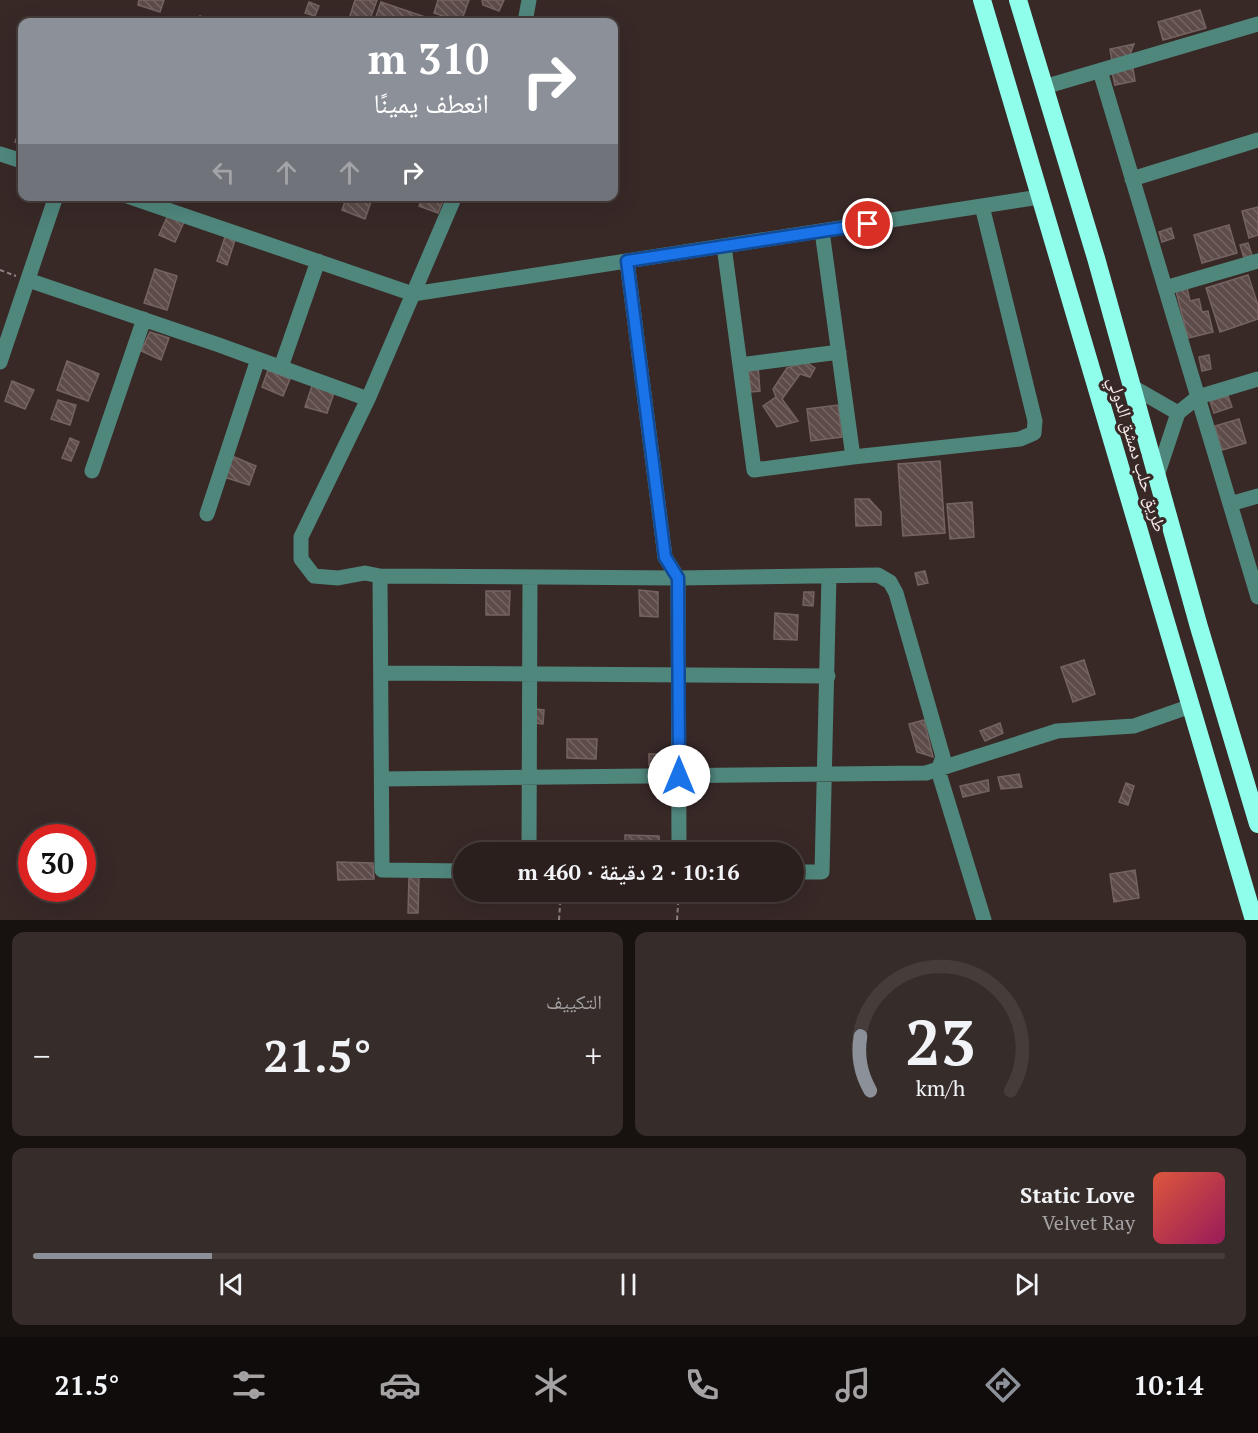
<!DOCTYPE html>
<html lang="ar">
<meta charset="utf-8">
<style>
body{margin:0;font-family:"PT Serif","Noto Naskh Arabic",serif;background:#362c2a;color:#f1f3f6;direction:rtl;height:100vh;display:flex;flex-direction:column;font-size:22px;white-space:nowrap}
*{box-sizing:border-box;margin:0}
p{font-size:20px;color:#a5a2a4}
.icon{flex:none;width:33px;height:33px;fill:none;stroke:currentColor;stroke-width:2;stroke-linecap:round;stroke-linejoin:round}
.map{position:relative;height:920px;overflow:hidden;direction:ltr}
.details{display:flex;flex-direction:column;gap:12px;padding:12px;background:#171110;flex:1}
.details>*{flex:none}
.banner{position:absolute;left:18px;top:18px;width:600px;height:183px;border-radius:12px;box-shadow:0 6px 24px #0002,0 0 0 2px #463d3b;direction:rtl;background:#8c9099;color:#fff;overflow:hidden}
.speed{position:absolute;left:18px;top:824px;display:flex;gap:12px;font-size:30px;font-weight:700;text-align:center}
.speed>*{display:grid;place-content:center;width:78px;height:78px;border-radius:50%;background:#2a1f1d;box-shadow:0 6px 24px #0002,0 0 0 2px #463d3b;line-height:1}
.speed .limit{border:9px solid #d22;background:#fff;color:#111}
.pin{position:absolute;display:grid;place-items:center;width:51px;height:51px;color:#fff;margin:-26px;border:3px solid #fff;border-radius:50%;box-shadow:0 2px 6px #0007}
.me{position:absolute;width:66px;margin:-33px;rotate:0deg;stroke-linejoin:round;filter:drop-shadow(0 0 4px #0008)}
.turn{display:flex;align-items:center;gap:21px;height:126px;padding:0 30px;font-size:27px}
.turn .icon{width:78px;height:78px;stroke-width:2.5}
.turn b{display:block;font-size:42px;line-height:51px}
.lanes{display:flex;align-items:center;height:57px;padding:0 30px;background:#0003;justify-content:center;gap:30px;direction:ltr}
.lanes .off{opacity:.35}
.big{font-size:45px;font-weight:700;line-height:1.1}
.details .card{flex:1;display:flex;flex-direction:column;justify-content:center;gap:9px;min-width:0;padding:0 21px;border-radius:12px;background:#362c2a}
.details .dial{align-items:center;gap:0}
.dial svg{height:156px;overflow:visible;fill:none;stroke:#463d3b;stroke-width:7;stroke-linecap:round;text-anchor:middle}
.dial text{fill:#f1f3f6;stroke:none}
.song{display:flex;align-items:center;gap:18px}
.cover{width:72px;height:72px;border-radius:9px;background:linear-gradient(135deg,hsl(10 70% 55%),hsl(330 70% 35%))}
.played{height:6px;border-radius:3px;background:linear-gradient(90deg,#8c9099 15%,#463d3b 15%)}
.keys{display:flex;justify-content:space-around;direction:ltr}
.heat{display:flex;justify-content:space-between;align-items:center;font-size:33px;direction:ltr}
.details .tiles{flex:1;display:grid;gap:12px;grid-template-columns:1fr 1fr}
.card:last-child{grid-column:span 2}
.trip{position:absolute;left:453px;top:842px;width:351px;height:60px;border-radius:30px;background:#2a1f1d;box-shadow:0 6px 24px #0002,0 0 0 2px #463d3b;font-weight:700;line-height:60px;text-align:center;direction:rtl}
.tab-bar{display:flex;height:96px;justify-content:space-around;align-items:center;background:#110c0c;color:#a5a2a4}
.tab-bar .icon{width:42px;height:42px}
.tab-bar .active{color:#8c9099}
.tab-bar b{font-size:27px;color:#f1f3f6}
.map>svg:first-child{display:block}
.building{fill:url(#building-back-hatch);stroke:#746360;stroke-width:1.5}
.lines{fill:none;stroke-linecap:round;stroke-linejoin:round}
.path{stroke:#8f8381;stroke-width:2;stroke-dasharray:4.5 3;stroke-linecap:butt}
.minor{stroke:#50877d;stroke-width:15}
.highway{stroke:#8fffeb;stroke-width:18}
.route-casing{stroke:#114b97;stroke-width:15}
.route{stroke:#1a73e8;stroke-width:10}
.labels{text-anchor:middle;dominant-baseline:central;stroke-width:6;stroke-linejoin:round;paint-order:stroke}
.street-label{font-size:18px;fill:#f4eae8;stroke:#382927}
</style>
<div class="map">
<svg width="1258" height="920" viewBox="0 0 1258 920">
<defs>
<pattern id="building-back-hatch" width="6" height="6" patternUnits="userSpaceOnUse" patternTransform="scale(1.5)"><rect width="6" height="6" fill="#5c4b49"/><path d="M-1 5l2 2M0 0l6 6M5-1l2 2" fill="none" stroke="#746563"/></pattern>
</defs>
<rect width="100%" height="100%" fill="#382927"/>
<path class="building" d="M 139,0 L 164,0 L 160,12 L 138,5 Z
M 355,0 L 377,0 L 369,22 L 348,22 Z
M 438,0 L 469,0 L 461,22 L 434,13 Z
M 482,0 L 504,0 L 499,11 L 483,5 Z
M 309,2 L 319,6 L 315,16 L 305,13 Z
M 381,2 L 431,19 L 430,22 L 374,22 Z
M 1200,10 L 1206,28 L 1163,40 L 1158,22 Z
M 200,16 L 216,22 L 197,22 Z
M 1134,44 L 1129,57 L 1112,61 L 1110,49 Z
M 1133,68 L 1135,81 L 1115,85 L 1112,72 Z
M 22,123 L 22,145 L 15,142 Z
M 347,196 L 373,196 L 365,219 L 342,210 Z
M 423,196 L 445,196 L 438,213 L 419,206 Z
M 1258,207 L 1258,235 L 1249,238 L 1242,211 Z
M 168,215 L 184,222 L 175,242 L 159,235 Z
M 1229,225 L 1237,253 L 1202,263 L 1194,235 Z
M 1171,228 L 1174,238 L 1162,242 L 1159,232 Z
M 225,237 L 235,240 L 227,265 L 217,261 Z
M 1248,243 L 1252,255 L 1244,258 L 1240,245 Z
M 155,269 L 177,276 L 167,310 L 144,303 Z
M 1248,275 L 1258,305 L 1258,319 L 1220,332 L 1206,288 Z
M 1187,288 L 1190,301 L 1199,299 L 1202,312 L 1208,311 L 1213,332 L 1188,338 L 1176,291 Z
M 150,332 L 169,338 L 161,360 L 141,351 Z
M 1209,355 L 1211,369 L 1202,371 L 1199,357 Z
M 67,361 L 99,374 L 88,401 L 57,390 Z
M 806,362 L 815,368 L 810,377 L 800,374 L 782,399 L 798,421 L 777,427 L 763,406 L 776,397 L 773,389 L 787,368 Z
M 758,366 L 760,391 L 751,392 L 748,367 Z
M 268,370 L 290,379 L 283,396 L 262,387 Z
M 12,381 L 34,390 L 25,409 L 5,401 Z
M 312,386 L 334,393 L 327,413 L 305,407 Z
M 1228,396 L 1232,407 L 1214,413 L 1210,401 Z
M 58,400 L 76,405 L 70,425 L 51,419 Z
M 838,405 L 842,437 L 811,441 L 807,409 Z
M 1239,419 L 1246,443 L 1222,450 L 1215,426 Z
M 70,438 L 79,442 L 71,461 L 62,458 Z
M 232,456 L 256,466 L 249,485 L 224,477 Z
M 940,461 L 945,533 L 903,536 L 898,464 Z
M 855,499 L 869,499 L 881,512 L 881,525 L 856,526 Z
M 972,502 L 974,537 L 950,539 L 947,504 Z
M 925,571 L 928,583 L 918,585 L 915,573 Z
M 639,590 L 658,592 L 658,617 L 640,616 Z
M 486,591 L 510,591 L 509,615 L 486,615 Z
M 804,592 L 814,592 L 813,606 L 803,605 Z
M 775,613 L 798,615 L 797,640 L 774,639 Z
M 1084,660 L 1095,694 L 1073,702 L 1061,667 Z
M 536,709 L 544,710 L 543,724 L 535,723 Z
M 924,720 L 933,757 L 917,752 L 909,724 Z
M 1000,723 L 1003,733 L 985,741 L 980,731 Z
M 567,739 L 597,739 L 596,759 L 567,758 Z
M 649,754 L 667,754 L 666,764 L 649,765 Z
M 1019,774 L 1022,787 L 1001,789 L 998,777 Z
M 988,780 L 989,791 L 963,797 L 960,786 Z
M 1126,783 L 1134,786 L 1128,805 L 1119,802 Z
M 625,835 L 659,836 L 660,852 L 625,852 Z
M 337,862 L 373,863 L 374,879 L 338,880 Z
M 1135,870 L 1139,898 L 1114,902 L 1110,874 Z
M 409,876 L 419,877 L 418,913 L 408,913 Z"/>
<g class="lines">
<path class="path" d="M 0,270 L 16,276
M 559,920 L 561,891
M 677,920 L 679,891"/>
<path class="minor" d="M 525,22 L 529,0
M 1100,71 L 1258,597
M 1044,87 L 1258,24
M 0,154 L 22,161
M 1132,179 L 1258,140
M 127,196 L 413,294 L 1040,197
M 455,196 L 368,399 L 301,537 L 301,559 L 314,576 L 338,578 L 365,573 L 380,576 L 678,578 L 878,575 L 890,582 L 896,593 L 943,757 L 938,770 L 984,920
M 724,246 L 754,470 L 853,457 L 822,231
M 627,261 L 665,557 L 678,578 L 679,852
M 28,280 L 219,345 L 368,399
M 1165,288 L 1258,261
M 0,362 L 56,196
M 740,365 L 839,352
M 281,367 L 318,261
M 1131,386 L 1178,413 L 1157,476
M 1178,413 L 1198,397 L 1258,379
M 853,457 L 1020,439 L 1034,433 L 1035,421 L 982,206
M 92,471 L 144,319
M 1230,504 L 1258,496
M 207,514 L 258,359
M 380,576 L 382,870 L 464,871
M 381,673 L 828,676
M 382,779 L 926,773 L 1057,731 L 1134,726 L 1191,706
M 529,852 L 530,577
M 794,872 L 822,872 L 829,576"/>
<path class="highway" d="M 982,0 L 1254,920
M 1018,0 L 1096,258 L 1199,627 L 1258,824"/>
</g>
<g class="lines">
<defs>
<path id="route" d="M 679,776 L 678,578 L 665,557 L 627,261 L 868,224"/>
</defs>
<use href="#route" class="route-casing"/>
<use href="#route" class="route"/>
</g>
<g class="labels">
<g class="street-label">
<text transform="translate(1138 454) rotate(73)">طريق حلب دمشق الدولي</text>
</g>
</g>
</svg>
<div class="speed"><div class="limit">30</div></div>
<div class="pin" style="left:868px;top:224px;background:#d93025"><svg class="icon" aria-label="arrive" viewBox="0 0 24 24"><path d="M6 21V4h12l-3 4 3 4H6"/></svg></div>
<svg class="me" style="left:679px;top:776px" viewBox="-20 -20 40 40"><circle r="19" fill="#fff"/><path d="M0-13L10 11 0 6-10 11z" fill="#1a73e8"/></svg>
<div class="trip">10:16 · 2 دقيقة · 460 m</div>
<div class="banner">
<div class="turn"><svg class="icon" aria-label="right" viewBox="0 0 24 24"><path d="M7 20v-9h11M14 6l5 5-5 5"/></svg><div><b>310 m</b>انعطف يمينًا</div></div>
<div class="lanes"><svg class="icon off" aria-label="left" viewBox="0 0 24 24"><path d="M17 20v-9H6M10 6l-5 5 5 5"/></svg><svg class="icon off" aria-label="ahead" viewBox="0 0 24 24"><path d="M12 20V5M6 11l6-6 6 6"/></svg><svg class="icon off" aria-label="ahead" viewBox="0 0 24 24"><path d="M12 20V5M6 11l6-6 6 6"/></svg><svg class="icon" aria-label="right" viewBox="0 0 24 24"><path d="M7 20v-9h11M14 6l5 5-5 5"/></svg></div>
</div>
</div>
<section class="details">
<div class="tiles">
<div class="card dial"><svg viewBox="0 0 100 80">
<path d="M14 69A42 42 0 1 1 86 69"/>
<path d="M14 69A42 42 0 0 1 9 41" stroke="#8c9099"/>
<text x="50" y="56" font-size="32" font-weight="700">23</text>
<text x="50" y="72" font-size="11">km/h</text>
</svg></div>
<div class="card"><p>التكييف</p>
<div class="heat"><a>−</a><b class="big">21.5°</b><a>+</a></div>
</div>
<div class="card">
<div class="song"><i class="cover"></i><div><b>Static Love</b><p>Velvet Ray</p></div></div>
<div class="played"></div>
<div class="keys"><svg class="icon" aria-label="previous" viewBox="0 0 24 24"><path d="M18 5L8 12l10 7zM5 5v14"/></svg><svg class="icon" aria-label="pause" viewBox="0 0 24 24"><path d="M8 5v14M16 5v14"/></svg><svg class="icon" aria-label="next" viewBox="0 0 24 24"><path d="M6 5l10 7-10 7zM19 5v14"/></svg></div>
</div>
</div>
</section>
<nav class="tab-bar">
<b>10:14</b>
<svg class="icon active" aria-label="directions" viewBox="0 0 24 24"><path d="M12 3l9 9-9 9-9-9zM9 14v-3h6M13 9l2 2-2 2"/></svg>
<svg class="icon" aria-label="music" viewBox="0 0 24 24"><path d="M9 18V5l10-2v13"/><circle cx="6" cy="18" r="3"/><circle cx="16" cy="16" r="3"/></svg>
<svg class="icon" aria-label="phone" viewBox="0 0 24 24"><path d="M5 4h4l2 5-3 2q2 4 5 5l2-3 5 2v4C11 20 4 13 5 4z"/></svg>
<svg class="icon" aria-label="climate" viewBox="0 0 24 24"><path d="M12 3v18M4 7l16 10M4 17L20 7"/></svg>
<svg class="icon" aria-label="car" viewBox="0 0 24 24"><path d="M5 17H2v-5l4-1 3-4h7l3 4 3 1v5h-3M9 17h6M6 11h13"/><circle cx="7" cy="17" r="2"/><circle cx="17" cy="17" r="2"/></svg>
<svg class="icon" aria-label="filters" viewBox="0 0 24 24"><path d="M4 7h16M4 17h16"/><circle cx="9" cy="7" r="2"/><circle cx="15" cy="17" r="2"/></svg>
<b>21.5°</b>
</nav>
